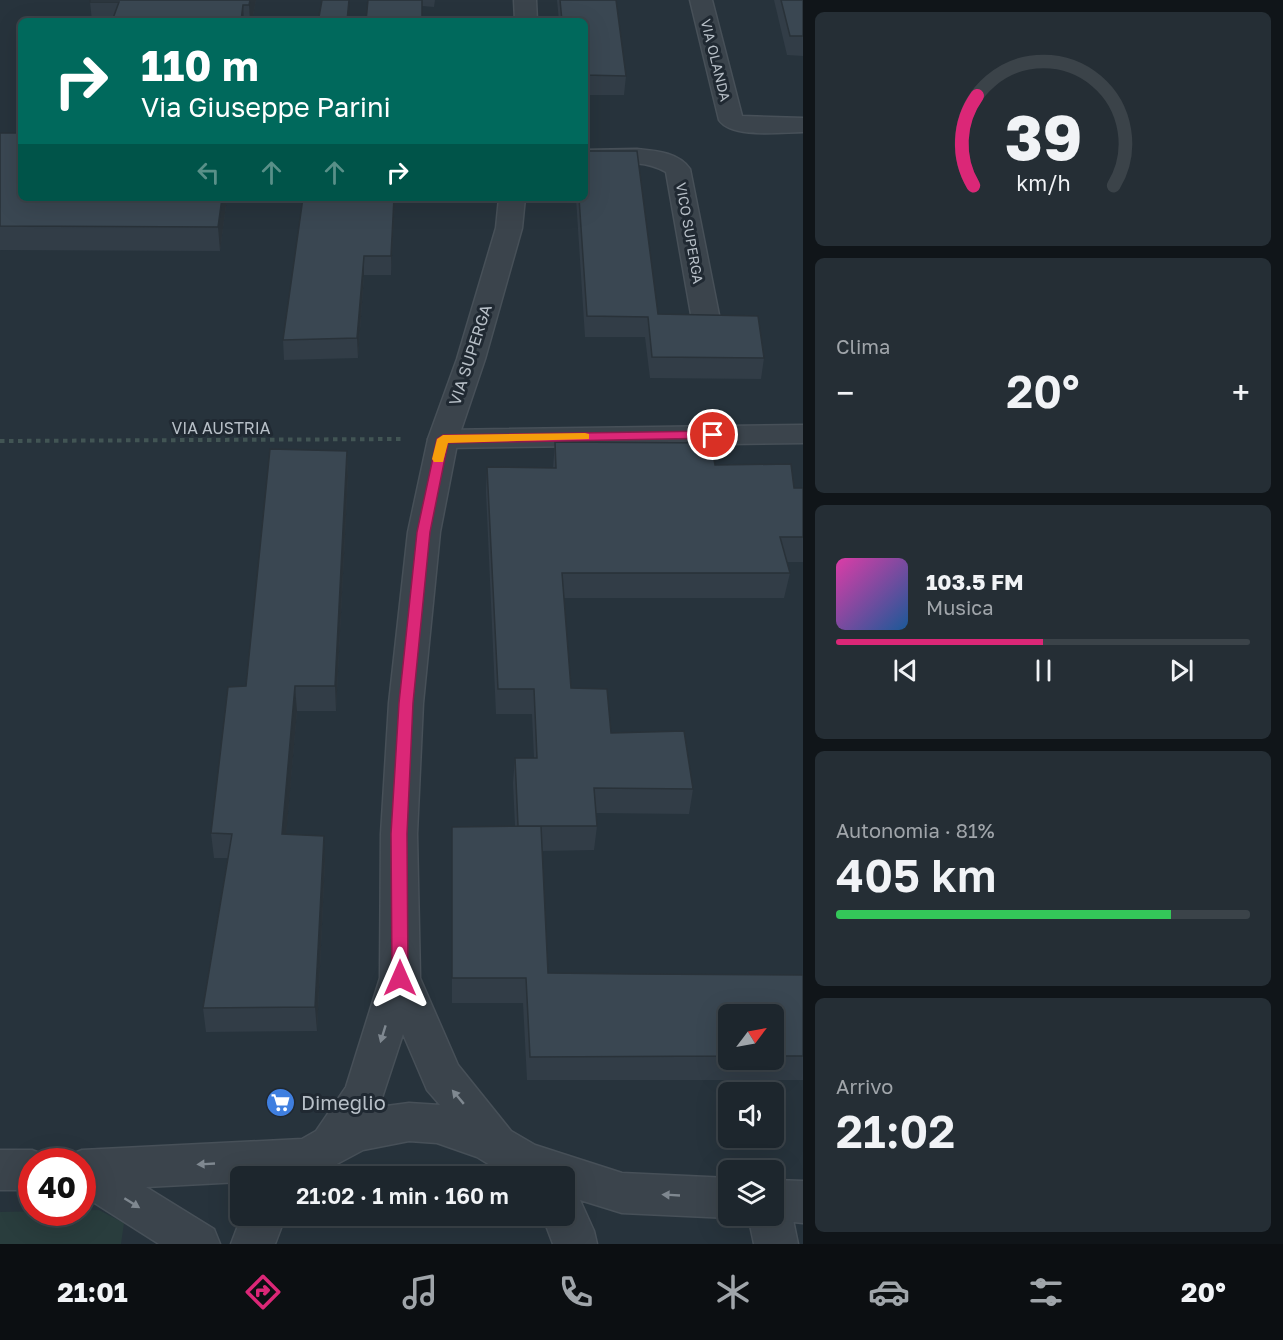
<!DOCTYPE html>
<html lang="it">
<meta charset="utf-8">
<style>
body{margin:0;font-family:"Golos Text",sans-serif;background:#252e35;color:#f1f3f6;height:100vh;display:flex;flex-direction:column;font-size:22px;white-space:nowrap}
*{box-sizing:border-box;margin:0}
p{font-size:20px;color:#a0a5aa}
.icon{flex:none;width:33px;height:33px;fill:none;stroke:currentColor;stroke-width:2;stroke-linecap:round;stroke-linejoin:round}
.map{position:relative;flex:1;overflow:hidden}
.panel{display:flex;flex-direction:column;gap:12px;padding:12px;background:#101519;width:480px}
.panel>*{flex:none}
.hud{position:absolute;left:18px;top:18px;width:570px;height:183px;border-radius:9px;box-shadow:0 6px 24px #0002,0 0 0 2px #3b4349;background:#00695c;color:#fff;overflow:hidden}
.needle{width:39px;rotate:58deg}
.fabs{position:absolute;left:718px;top:1004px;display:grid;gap:12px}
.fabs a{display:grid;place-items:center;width:66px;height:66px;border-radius:9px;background:#1d262d;box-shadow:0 6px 24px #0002,0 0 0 2px #3b4349;font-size:30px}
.speed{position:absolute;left:18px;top:1148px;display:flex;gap:12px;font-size:30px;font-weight:700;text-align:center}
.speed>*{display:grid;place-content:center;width:78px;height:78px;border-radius:50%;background:#1d262d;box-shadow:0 6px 24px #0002,0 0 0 2px #3b4349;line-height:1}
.speed .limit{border:9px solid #d22;background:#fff;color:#111}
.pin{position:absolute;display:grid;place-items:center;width:51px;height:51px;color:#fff;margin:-26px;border:3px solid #fff;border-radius:50%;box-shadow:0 2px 6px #0007}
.me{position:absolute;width:66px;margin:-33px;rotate:0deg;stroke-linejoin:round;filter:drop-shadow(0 0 4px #0008)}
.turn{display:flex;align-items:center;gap:21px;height:126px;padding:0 24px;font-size:27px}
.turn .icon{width:78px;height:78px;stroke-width:2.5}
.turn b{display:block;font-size:42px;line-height:51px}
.lanes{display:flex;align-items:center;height:57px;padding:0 24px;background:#0003;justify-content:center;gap:30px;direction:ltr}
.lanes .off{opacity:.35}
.big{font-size:45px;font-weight:600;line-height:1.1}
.panel .tile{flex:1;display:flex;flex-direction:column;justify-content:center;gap:9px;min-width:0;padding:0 21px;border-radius:9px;background:#252e35}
.panel .dial{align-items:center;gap:0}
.dial svg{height:156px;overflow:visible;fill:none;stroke:#3b4349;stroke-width:7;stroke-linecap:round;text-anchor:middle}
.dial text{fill:#f1f3f6;stroke:none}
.song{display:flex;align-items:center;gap:18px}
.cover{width:72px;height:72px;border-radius:9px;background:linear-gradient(135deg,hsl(320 70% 55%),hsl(210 70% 35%))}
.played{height:6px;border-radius:3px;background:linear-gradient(90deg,#db2777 50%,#3b4349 50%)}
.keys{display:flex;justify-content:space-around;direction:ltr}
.heat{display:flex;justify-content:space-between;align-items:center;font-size:33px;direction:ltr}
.charge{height:9px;border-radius:4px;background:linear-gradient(90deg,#34c759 81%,#3b4349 0)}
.trip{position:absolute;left:230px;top:1166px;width:345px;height:60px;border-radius:9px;background:#1d262d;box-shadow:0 6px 24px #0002,0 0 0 2px #3b4349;font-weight:600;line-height:60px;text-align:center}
.dock{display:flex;height:96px;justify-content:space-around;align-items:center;background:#0c0f12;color:#a0a5aa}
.dock .icon{width:42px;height:42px}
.dock .on{color:#db2777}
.dock b{font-size:27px;color:#f1f3f6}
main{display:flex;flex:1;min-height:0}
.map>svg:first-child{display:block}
.green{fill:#293d3d}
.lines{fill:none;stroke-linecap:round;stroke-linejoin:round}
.pedestrian-casing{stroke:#475058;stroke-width:3}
.minor-casing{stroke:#475058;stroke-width:3}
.tertiary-casing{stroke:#475058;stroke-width:3}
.path{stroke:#425554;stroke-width:4;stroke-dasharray:4.5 4.5;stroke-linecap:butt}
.pedestrian{fill:#3b444c;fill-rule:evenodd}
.minor{fill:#3b444c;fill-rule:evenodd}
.tertiary{fill:#3b444c;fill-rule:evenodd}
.wall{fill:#323d47;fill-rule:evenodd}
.shaded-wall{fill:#293239}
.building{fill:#3a4752;stroke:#293239;stroke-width:1.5}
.oneway{fill:#7f8890}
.route{fill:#db2777;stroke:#8e194d;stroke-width:1.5}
.slow{fill:#f59e0b}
.labels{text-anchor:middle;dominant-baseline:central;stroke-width:6;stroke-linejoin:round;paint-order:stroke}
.far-street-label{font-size:14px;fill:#b7bfc7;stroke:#202932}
.street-label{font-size:16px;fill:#b7bfc7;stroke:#202932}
.near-poi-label{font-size:20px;fill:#b7bfc7;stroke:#202932;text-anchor:start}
</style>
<main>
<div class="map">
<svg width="803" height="1244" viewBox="0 0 803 1244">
<rect width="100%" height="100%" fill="#27333c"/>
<path class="green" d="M 99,1210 L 124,1223 L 121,1244 L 0,1244 L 0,1212 Z"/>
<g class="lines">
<defs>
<path id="pedestrian" d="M 774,1196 L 786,1200 L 792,1215 L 798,1244 L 754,1244 L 748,1215 L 774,1215 Z"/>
<path id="minor" d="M 690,0 L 712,0 L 742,116 L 803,118 L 803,132 C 782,132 732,139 719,120 Z
M 637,149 C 656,151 678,152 690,169 L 720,320 L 716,326 L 706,328 L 696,326 L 692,320 L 666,172 C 643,158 611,164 585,164 L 585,150 Z
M 803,425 L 803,443 L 443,448 L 433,446 L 428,439 L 433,432 L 443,430 Z"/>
<path id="tertiary" d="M 514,0 L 536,0 L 537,21 L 515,21 Z
M 499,198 L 525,198 L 522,228 L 485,359 L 458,439 L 440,532 L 423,703 L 417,834 L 420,978 L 458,1065 L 511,1131 L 535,1145 L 622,1173 L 729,1178 L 729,1215 L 738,1215 L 729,1218 L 622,1213 L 580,1200 L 594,1231 L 597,1244 L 553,1244 L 542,1215 L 564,1215 L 564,1176 L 508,1176 L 477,1157 L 437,1143 L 409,1141 L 363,1150 L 335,1165 L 321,1176 L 240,1176 L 240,1182 L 146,1187 L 214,1229 L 220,1244 L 159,1244 L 82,1195 L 82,1161 L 64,1161 L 67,1156 L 82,1150 L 302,1139 L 316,1131 L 346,1087 L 380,978 L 381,834 L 389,703 L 408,532 L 428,439 L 457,359 L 496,228 ZM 403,1034 L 427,1090 L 440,1105 L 409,1103 L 379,1107 Z
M 0,1150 L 32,1150 L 47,1156 L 50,1161 L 32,1161 L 32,1190 L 0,1190 Z
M 774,1180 L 803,1181 L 803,1223 L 774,1220 L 760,1215 L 774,1215 Z
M 242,1215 L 286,1215 L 275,1244 L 231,1244 Z"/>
</defs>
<use href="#pedestrian" class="pedestrian-casing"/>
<use href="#minor" class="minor-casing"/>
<use href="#tertiary" class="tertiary-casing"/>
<path class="path" d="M 0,441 L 403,439"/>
<use href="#pedestrian" class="pedestrian"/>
<use href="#minor" class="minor"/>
<use href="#tertiary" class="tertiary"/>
</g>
<path class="wall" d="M 90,0 L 256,0 L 252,21 L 92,21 L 90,2 Z
M 368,0 L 435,0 L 434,7 L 422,6 Z
M 557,0 L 616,0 L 626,76 L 624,95 L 585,95 L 585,21 L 559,21 Z
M 774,0 L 803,0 L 803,56 L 787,55 Z
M 0,133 L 227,198 L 220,251 L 0,250 Z
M 303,198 L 422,198 L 395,199 L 391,275 L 364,275 L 358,358 L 284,360 L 283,340 Z
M 576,198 L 585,198 L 658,314 L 764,358 L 761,379 L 650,378 L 645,337 L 585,337 Z
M 555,442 L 715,465 L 794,488 L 803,488 L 803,562 L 787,562 L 790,573 L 784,598 L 564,598 L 571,688 L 611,733 L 693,789 L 689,814 L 596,813 L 597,826 L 594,850 L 542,851 L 548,973 L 632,974 L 803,975 L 803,1080 L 527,1080 L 523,1003 L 452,1003 L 452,827 L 515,826 L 513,783 L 515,758 L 534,758 L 532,714 L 496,714 L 486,492 L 487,467 L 553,468 ZM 729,1014 L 774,1014 L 774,1059 L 729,1059 Z
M 347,451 L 348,476 L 336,711 L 297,711 L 286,834 L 325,861 L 317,1031 L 206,1032 L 203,1008 L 228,858 L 214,858 L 211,833 L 246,686 Z"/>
<path class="shaded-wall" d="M 250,0 L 256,0 L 252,21 L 250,21 L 249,5 Z
M 349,0 L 350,12 L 349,21 L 347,21 Z
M 243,5 L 244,21 L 241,21 Z
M 222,198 L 227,198 L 220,251 L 218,227 Z
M 394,198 L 395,198 L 391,275 L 391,256 Z
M 364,256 L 364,275 L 358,358 L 357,338 Z
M 347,451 L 348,476 L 336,711 L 335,686 Z
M 295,686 L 297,711 L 284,859 L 282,834 Z
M 324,836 L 325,861 L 317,1031 L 315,1007 Z"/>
<path class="building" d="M 90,0 L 250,0 L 249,5 L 243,5 L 241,21 L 112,21 L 119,2 L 90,2 Z
M 322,0 L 349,0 L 347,21 L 311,21 L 311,17 L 319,17 Z
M 368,0 L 422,0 L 422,21 L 366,21 Z
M 560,0 L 616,0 L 626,76 L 585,75 L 585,21 L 562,21 Z
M 781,0 L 803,0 L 803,36 L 790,36 Z
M 0,133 L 21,133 L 21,198 L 222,198 L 218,227 L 0,226 Z
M 585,151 L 637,151 L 658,314 L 758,316 L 764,358 L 652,357 L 648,317 L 587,316 L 579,198 L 585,198 Z
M 303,198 L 394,198 L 391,256 L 364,256 L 357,338 L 283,340 Z
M 555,442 L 711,443 L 715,465 L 791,464 L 794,488 L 803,488 L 803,537 L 780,537 L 790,573 L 562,573 L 571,688 L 607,689 L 611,733 L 684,731 L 693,789 L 594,788 L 597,826 L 518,826 L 515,758 L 537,758 L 534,689 L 498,689 L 487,467 L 556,468 Z
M 270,449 L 347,451 L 335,686 L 295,686 L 282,834 L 324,836 L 315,1007 L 203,1008 L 232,834 L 211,833 L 228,687 L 246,686 Z
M 541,826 L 548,973 L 632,974 L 803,975 L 803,1056 L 774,1056 L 774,1014 L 729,1014 L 729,1056 L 530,1057 L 526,978 L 452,978 L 452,827 Z"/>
<defs><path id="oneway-solid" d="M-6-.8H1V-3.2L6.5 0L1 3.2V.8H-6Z" transform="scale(1.5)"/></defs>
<g class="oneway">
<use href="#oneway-solid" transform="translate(383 1034) rotate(107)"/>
<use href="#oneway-solid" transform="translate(458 1097) rotate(-130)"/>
<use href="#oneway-solid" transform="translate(206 1164) rotate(177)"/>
<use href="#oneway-solid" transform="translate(671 1195) rotate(-177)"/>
<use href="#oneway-solid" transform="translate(132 1203) rotate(32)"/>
</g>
<path class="route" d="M 713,431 L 719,435 L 717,438 L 448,443 L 430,532 L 413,703 L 407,834 L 408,978 L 406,983 L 400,985 L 394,983 L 392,978 L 391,834 L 399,703 L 417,532 L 437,439 L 443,435 Z"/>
<path class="slow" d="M 585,433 L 589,434 L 589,439 L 448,443 L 443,462 L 434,462 L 432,459 L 437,439 L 443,435 Z"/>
<defs>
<symbol id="supermarket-disc" viewBox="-11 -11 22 22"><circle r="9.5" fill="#3f7fe0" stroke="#202932"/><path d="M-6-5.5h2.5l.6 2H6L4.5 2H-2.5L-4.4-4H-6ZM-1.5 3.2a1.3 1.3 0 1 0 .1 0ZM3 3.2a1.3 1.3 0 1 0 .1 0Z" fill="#fff"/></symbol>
</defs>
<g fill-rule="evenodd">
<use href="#supermarket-disc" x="264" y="1086" width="33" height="33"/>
</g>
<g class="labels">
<g class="far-street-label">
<text transform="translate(716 60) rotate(76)">VIA OLANDA</text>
<text transform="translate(690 233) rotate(80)">VICO SUPERGA</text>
</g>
<g class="street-label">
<text transform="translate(470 355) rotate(-72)">VIA SUPERGA</text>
<text x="221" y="428">VIA AUSTRIA</text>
</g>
<g class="near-poi-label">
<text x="301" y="1102">Dimeglio</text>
</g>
</g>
</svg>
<div class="fabs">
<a><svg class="needle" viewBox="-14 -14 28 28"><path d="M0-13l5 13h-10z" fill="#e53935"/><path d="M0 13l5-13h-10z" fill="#a0a5aa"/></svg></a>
<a><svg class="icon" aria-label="sound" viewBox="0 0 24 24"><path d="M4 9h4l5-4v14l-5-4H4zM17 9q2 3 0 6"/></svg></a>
<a><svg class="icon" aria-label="layers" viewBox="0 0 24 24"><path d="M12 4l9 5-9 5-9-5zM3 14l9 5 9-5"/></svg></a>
</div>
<div class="speed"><div class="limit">40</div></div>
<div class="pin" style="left:713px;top:435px;background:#d93025"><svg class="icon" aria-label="arrive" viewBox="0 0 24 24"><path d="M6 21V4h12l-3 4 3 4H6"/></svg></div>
<svg class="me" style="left:400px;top:978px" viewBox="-20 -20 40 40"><path d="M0-17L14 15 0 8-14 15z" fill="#db2777" stroke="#fff" stroke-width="4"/></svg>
<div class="trip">21:02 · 1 min · 160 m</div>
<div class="hud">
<div class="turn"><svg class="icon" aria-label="right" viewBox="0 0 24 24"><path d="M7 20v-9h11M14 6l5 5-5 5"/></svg><div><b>110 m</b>Via Giuseppe Parini</div></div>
<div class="lanes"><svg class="icon off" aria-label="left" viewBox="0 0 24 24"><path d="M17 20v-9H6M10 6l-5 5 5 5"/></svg><svg class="icon off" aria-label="ahead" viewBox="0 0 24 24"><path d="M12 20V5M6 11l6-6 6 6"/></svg><svg class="icon off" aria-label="ahead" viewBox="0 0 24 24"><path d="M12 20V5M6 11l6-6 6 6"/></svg><svg class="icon" aria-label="right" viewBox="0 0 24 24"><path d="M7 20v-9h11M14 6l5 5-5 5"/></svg></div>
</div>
</div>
<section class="panel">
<div class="tile dial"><svg viewBox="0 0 100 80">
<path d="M14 69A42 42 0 1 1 86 69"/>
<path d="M14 69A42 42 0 0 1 16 23" stroke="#db2777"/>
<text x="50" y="56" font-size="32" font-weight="700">39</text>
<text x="50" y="72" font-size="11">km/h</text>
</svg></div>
<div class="tile"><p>Clima</p>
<div class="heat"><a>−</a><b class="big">20°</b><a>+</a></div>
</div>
<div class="tile">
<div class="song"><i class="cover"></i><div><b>103.5 FM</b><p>Musica</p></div></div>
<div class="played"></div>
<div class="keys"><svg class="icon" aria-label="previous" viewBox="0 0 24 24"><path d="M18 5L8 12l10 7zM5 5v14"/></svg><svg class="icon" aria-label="pause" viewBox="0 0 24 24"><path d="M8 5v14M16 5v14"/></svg><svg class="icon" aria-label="next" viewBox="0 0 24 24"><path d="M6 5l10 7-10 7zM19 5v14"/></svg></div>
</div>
<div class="tile"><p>Autonomia · 81%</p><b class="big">405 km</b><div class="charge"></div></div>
<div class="tile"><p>Arrivo</p><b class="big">21:02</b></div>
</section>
</main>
<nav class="dock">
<b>21:01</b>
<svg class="icon on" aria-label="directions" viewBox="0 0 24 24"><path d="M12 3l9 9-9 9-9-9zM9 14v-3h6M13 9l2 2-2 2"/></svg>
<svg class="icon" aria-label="music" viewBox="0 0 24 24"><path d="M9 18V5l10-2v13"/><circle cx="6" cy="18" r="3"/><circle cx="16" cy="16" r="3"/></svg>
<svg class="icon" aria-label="phone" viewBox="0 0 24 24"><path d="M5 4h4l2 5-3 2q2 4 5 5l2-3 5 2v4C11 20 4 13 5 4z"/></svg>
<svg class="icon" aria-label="climate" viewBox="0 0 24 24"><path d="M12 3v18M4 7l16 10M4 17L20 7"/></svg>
<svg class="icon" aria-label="car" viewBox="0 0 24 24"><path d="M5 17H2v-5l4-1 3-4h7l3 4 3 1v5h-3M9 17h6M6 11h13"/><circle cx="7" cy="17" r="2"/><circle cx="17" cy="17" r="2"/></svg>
<svg class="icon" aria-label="filters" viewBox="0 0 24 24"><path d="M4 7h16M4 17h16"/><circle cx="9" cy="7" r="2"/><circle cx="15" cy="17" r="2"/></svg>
<b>20°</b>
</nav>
